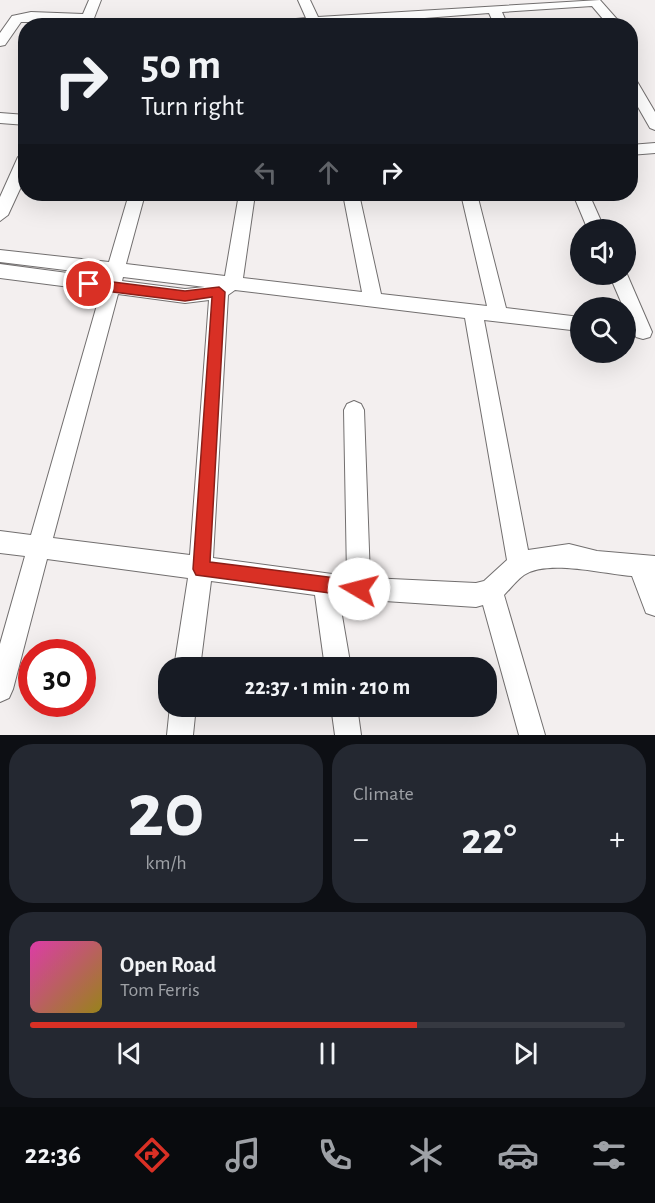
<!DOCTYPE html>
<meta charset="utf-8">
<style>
body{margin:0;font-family:"Alegreya Sans",sans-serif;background:#242831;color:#f1f3f6;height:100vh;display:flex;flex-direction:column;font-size:22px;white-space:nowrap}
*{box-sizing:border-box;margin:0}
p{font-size:20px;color:#9ea1a6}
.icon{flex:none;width:33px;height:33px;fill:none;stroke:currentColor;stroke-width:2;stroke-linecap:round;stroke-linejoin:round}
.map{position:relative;height:735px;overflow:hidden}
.drawer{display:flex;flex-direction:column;gap:9px;padding:9px;background:#0d0f14;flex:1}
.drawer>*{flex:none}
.banner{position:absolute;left:18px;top:18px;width:620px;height:183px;border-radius:24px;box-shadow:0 6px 24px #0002;background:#171b24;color:#f1f3f6;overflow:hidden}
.controls{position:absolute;left:570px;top:219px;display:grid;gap:12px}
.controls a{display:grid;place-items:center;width:66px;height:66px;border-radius:50%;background:#171b24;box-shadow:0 6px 24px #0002;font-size:30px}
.speed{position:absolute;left:18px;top:639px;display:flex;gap:12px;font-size:30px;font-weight:700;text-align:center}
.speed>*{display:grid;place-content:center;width:78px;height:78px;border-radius:50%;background:#171b24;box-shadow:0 6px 24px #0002;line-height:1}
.speed .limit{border:9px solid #d22;background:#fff;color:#111}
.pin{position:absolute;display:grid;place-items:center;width:51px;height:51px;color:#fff;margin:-26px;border:3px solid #fff;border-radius:50%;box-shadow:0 2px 6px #0007}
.me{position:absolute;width:66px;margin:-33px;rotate:278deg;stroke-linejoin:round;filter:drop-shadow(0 0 4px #0008)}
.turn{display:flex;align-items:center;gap:21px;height:126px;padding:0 24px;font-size:27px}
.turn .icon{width:78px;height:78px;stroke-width:2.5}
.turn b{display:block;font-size:42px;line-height:51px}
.lanes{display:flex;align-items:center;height:57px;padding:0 24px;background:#0003;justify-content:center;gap:30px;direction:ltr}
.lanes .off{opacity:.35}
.big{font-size:45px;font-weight:600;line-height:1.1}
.drawer .widget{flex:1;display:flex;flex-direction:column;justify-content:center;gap:9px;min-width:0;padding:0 21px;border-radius:24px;background:#242831}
.drawer .dial{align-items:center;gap:0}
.dial b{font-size:78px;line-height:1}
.song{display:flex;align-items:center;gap:18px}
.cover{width:72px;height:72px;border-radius:9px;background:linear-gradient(135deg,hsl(320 70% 55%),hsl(50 70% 35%))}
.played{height:6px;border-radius:3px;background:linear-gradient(90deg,#d93025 65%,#363941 65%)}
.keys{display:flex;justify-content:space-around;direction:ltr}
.heat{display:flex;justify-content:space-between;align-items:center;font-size:33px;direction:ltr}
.drawer .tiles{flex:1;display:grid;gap:9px;grid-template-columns:1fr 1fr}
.widget:last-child{grid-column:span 2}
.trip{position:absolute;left:158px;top:657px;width:339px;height:60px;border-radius:24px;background:#171b24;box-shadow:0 6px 24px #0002;font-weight:600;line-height:60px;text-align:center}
.dock{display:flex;height:96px;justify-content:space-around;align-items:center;background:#090b0e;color:#9ea1a6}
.dock .icon{width:42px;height:42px}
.dock .selected{color:#d93025}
.dock b{font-size:27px;color:#f1f3f6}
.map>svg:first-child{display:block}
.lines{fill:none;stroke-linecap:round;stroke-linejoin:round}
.minor-casing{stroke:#726f6f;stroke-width:2}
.minor{fill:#fff;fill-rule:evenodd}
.route{fill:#d93025;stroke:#8d1f18;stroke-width:1.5}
</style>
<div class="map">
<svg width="655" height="735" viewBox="0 0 655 735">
<rect width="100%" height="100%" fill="#f3efef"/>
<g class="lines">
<defs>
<path id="minor" d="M 89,0 L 101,0 L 91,26 L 78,26 L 79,22 L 21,22 L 5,45 L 0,46 L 0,33 L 12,16 L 31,12 L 83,14 Z
M 298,0 L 310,0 L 318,17 L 600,0 L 623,26 L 609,26 L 592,6 L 502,12 L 508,26 L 495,26 L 489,13 L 322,26 L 260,26 L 266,22 L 306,18 Z
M 630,77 L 635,78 L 655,112 L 655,130 L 650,128 L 630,93 Z
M 0,113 L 26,115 L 26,125 L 0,123 Z
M 655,143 L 655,153 L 630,155 L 630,145 Z
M 26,152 L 26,176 L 8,215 L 0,221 L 0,197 L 18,157 Z
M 129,194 L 145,194 L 126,264 L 225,276 L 239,194 L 255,194 L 243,278 L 362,292 L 343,194 L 359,194 L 381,294 L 487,306 L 461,194 L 477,194 L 506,308 L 580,317 L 580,331 L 484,320 L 528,550 L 569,544 L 597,551 L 655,556 L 655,616 L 646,613 L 632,576 C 604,574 548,559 524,575 C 517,580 510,589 504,595 L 545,735 L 519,735 L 483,605 L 476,607 L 339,598 L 351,668 L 325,668 L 315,595 L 211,581 L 200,668 L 174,668 L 188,578 L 47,559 L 13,689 L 9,698 L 0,702 L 0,644 L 25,556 L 0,553 L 0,531 L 31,535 L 101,291 L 0,278 L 0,264 L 105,278 L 106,275 L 0,262 L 0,250 L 109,262 ZM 123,277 L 205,287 L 185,289 L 122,281 ZM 235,290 L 465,318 L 507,560 L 484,581 L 476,583 L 370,578 L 364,410 L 361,404 L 354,401 L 347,404 L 344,410 L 347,576 L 213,558 L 228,295 ZM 118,294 L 185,303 L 209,300 L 190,555 L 53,538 Z
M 573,194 L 589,194 L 605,230 L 588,230 Z
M 626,272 L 652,332 L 650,337 L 643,339 L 636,337 L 634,332 L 609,274 L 626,274 Z
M 170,706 L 196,706 L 193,735 L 167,735 Z
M 331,706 L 357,706 L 361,735 L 335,735 Z"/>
</defs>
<use href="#minor" class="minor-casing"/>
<use href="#minor" class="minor"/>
</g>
<path class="route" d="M 89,279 L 185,291 L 219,287 L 225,292 L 210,562 L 359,581 L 365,583 L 368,589 L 365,595 L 359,597 L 196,575 L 193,569 L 212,297 L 185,301 L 89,289 L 83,284 Z"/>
</svg>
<div class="controls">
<a><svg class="icon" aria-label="sound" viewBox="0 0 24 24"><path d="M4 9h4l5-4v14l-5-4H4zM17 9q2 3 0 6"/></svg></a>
<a><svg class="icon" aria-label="search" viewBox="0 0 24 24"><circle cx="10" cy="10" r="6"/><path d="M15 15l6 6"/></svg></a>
</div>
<div class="speed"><div class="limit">30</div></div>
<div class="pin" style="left:89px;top:284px;background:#d93025"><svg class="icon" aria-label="arrive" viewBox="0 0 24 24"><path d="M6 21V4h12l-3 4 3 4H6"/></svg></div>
<svg class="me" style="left:359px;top:589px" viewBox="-20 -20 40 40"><circle r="19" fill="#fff"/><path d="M0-13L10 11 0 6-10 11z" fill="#d93025"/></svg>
<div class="trip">22:37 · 1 min · 210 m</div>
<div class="banner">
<div class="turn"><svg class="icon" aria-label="right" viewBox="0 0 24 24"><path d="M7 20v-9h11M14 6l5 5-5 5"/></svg><div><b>50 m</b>Turn right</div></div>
<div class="lanes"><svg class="icon off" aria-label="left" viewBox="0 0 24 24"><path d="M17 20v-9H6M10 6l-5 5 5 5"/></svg><svg class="icon off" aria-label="ahead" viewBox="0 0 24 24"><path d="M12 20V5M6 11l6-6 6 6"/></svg><svg class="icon" aria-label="right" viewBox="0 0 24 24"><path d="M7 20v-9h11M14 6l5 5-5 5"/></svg></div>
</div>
</div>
<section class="drawer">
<div class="tiles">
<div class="widget dial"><b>20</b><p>km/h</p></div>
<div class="widget"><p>Climate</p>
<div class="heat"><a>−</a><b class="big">22°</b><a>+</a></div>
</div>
<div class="widget">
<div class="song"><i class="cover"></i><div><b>Open Road</b><p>Tom Ferris</p></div></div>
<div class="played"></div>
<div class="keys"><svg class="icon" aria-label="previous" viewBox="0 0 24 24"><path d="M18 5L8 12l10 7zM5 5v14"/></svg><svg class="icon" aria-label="pause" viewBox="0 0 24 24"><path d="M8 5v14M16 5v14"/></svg><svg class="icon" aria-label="next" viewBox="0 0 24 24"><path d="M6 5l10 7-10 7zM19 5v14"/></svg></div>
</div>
</div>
</section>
<nav class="dock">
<b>22:36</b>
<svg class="icon selected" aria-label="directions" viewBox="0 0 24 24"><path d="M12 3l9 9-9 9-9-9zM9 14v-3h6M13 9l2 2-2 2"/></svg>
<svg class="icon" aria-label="music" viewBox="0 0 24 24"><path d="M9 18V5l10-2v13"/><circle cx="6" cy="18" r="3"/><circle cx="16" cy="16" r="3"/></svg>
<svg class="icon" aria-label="phone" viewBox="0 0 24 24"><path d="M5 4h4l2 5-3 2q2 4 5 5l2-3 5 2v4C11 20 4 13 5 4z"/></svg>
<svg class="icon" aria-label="climate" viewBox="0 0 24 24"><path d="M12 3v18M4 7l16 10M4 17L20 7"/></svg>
<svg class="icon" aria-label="car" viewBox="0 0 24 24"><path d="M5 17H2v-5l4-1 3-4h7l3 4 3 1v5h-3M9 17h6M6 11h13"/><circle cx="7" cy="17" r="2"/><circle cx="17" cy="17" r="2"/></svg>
<svg class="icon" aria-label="filters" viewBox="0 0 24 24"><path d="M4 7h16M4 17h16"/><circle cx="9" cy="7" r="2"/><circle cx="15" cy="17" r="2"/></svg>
</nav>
